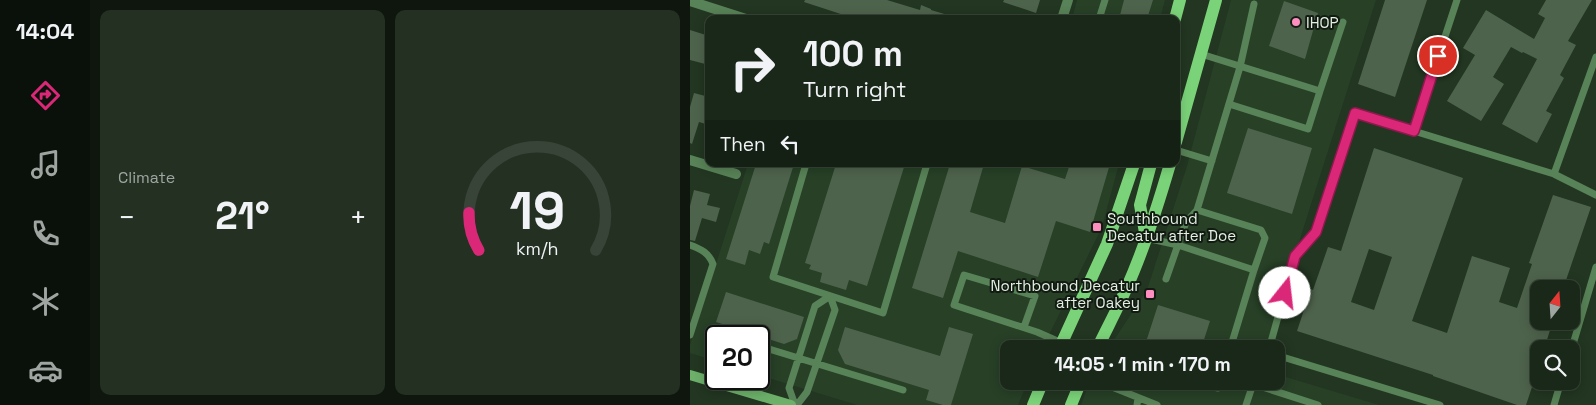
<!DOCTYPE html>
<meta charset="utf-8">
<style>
body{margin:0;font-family:"Space Grotesk",sans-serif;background:#233022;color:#f1f3f6;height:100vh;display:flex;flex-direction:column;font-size:19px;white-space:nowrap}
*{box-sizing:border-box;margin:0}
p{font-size:16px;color:#9fa6a2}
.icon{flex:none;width:28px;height:28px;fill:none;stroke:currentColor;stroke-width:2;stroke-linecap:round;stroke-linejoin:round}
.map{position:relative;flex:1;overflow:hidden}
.sheet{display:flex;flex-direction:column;gap:10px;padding:10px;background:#0e160e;width:600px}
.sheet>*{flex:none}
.hud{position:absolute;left:15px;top:15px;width:475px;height:152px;border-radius:10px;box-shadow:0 2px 12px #0003,0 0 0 1px #384438;background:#1a2819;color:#f1f3f6;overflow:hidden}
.needle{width:32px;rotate:17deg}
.buttons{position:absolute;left:840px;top:280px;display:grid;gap:10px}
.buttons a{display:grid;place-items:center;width:50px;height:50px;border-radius:10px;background:#1a2819;box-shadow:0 2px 12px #0003,0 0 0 1px #384438;font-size:25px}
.speed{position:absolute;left:15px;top:325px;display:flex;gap:10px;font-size:25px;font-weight:700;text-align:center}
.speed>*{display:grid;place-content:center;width:65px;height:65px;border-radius:50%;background:#1a2819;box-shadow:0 2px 12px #0003,0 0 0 1px #384438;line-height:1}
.speed .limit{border:2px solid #111;border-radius:8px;background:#fff;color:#111}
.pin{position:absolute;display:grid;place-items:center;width:42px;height:42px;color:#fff;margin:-21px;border:2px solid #fff;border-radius:50%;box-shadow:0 1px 5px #0007}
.me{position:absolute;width:55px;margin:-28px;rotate:16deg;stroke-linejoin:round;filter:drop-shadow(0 0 4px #0008)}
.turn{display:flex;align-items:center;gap:18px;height:105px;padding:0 15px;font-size:22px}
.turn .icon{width:65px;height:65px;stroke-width:2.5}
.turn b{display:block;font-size:35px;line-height:42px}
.then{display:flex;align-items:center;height:48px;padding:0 15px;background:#0003;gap:10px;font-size:19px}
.big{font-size:38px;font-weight:800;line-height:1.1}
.sheet .widget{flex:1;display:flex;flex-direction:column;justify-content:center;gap:8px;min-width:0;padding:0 18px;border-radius:10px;background:#233022}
.sheet .dial{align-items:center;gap:0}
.dial svg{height:130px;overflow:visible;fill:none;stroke:#384438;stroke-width:7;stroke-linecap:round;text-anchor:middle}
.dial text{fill:#f1f3f6;stroke:none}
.heat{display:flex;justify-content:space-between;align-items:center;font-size:28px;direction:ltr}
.sheet .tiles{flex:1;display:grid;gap:10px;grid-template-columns:repeat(2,1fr)}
.trip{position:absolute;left:310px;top:340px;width:285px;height:50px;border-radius:10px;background:#1a2819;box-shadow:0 2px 12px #0003,0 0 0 1px #384438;font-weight:800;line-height:50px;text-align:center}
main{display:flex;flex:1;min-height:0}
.tab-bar{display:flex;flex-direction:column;width:90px;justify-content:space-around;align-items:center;background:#0a100a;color:#9fa6a2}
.tab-bar .icon{width:35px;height:35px}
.tab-bar .selected{color:#db2777}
.tab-bar b{font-size:22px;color:#f1f3f6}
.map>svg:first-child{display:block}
.built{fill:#274026}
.building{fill:#4e634c;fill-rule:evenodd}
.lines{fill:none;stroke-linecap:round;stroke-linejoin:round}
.lane{stroke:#588257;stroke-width:7}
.street{stroke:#588257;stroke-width:10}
.secondary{stroke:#6cb06a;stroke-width:10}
.primary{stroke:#7ad378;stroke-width:12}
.route-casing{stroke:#8e194d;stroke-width:12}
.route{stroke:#db2777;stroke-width:9}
.poi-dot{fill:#fd8ebf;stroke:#121b12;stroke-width:2}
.labels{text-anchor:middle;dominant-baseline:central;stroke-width:4;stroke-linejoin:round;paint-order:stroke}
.poi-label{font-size:15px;fill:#e3f0e2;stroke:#121b12;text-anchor:start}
</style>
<main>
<nav class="tab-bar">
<b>14:04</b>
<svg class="icon selected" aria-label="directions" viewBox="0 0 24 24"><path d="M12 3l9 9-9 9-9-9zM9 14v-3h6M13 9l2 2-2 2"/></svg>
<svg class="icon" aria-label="music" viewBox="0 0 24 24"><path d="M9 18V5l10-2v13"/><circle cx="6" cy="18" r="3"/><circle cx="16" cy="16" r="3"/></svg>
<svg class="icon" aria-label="phone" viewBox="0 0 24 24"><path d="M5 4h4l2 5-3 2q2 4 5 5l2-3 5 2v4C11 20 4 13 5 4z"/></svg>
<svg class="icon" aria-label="climate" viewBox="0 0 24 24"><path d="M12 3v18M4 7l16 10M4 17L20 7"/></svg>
<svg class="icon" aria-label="car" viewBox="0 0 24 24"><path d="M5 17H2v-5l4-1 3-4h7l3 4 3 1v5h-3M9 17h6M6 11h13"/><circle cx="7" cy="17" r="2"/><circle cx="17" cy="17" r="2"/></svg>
</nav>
<section class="sheet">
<div class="tiles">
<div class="widget"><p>Climate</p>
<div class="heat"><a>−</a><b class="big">21°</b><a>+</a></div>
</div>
<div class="widget dial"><svg viewBox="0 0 100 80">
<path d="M14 69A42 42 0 1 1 86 69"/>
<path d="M14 69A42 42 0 0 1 8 46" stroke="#db2777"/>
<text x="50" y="56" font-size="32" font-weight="700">19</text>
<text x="50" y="72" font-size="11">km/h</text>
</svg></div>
</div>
</section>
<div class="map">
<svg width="906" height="405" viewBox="0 0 906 405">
<rect width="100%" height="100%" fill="#223621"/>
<path class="built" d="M 387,0 L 475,0 L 470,19 L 382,19 Z
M 541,0 L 686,0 L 575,349 L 418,349 L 457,290 L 497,166 Z
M 58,164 L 429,164 L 412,227 L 352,349 L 319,349 L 319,381 L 338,381 L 328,405 L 167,405 L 69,375 L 69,336 L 26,336 L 26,361 L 0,353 L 0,345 Z
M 586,374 L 689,405 L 391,405 L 400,381 L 586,381 Z"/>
<path class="building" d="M 115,0 L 197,0 L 230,10 L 231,5 L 241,9 L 241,10 L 261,16 L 260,19 L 166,19 L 114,2 Z
M 314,0 L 350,0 L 346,13 L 313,2 Z
M 434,0 L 463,0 L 457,19 L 429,19 Z
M 695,0 L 737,0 L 705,97 L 668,84 Z
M 856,0 L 902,0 L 878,41 L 886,45 L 870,75 L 874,78 L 856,111 L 862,114 L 847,143 L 812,124 L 847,59 L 833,52 L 832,53 L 821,47 L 803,77 L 814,84 L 791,121 L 757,101 L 785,55 L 773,48 L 796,10 L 844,39 L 855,18 L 848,14 Z
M 594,1 L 628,13 L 615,59 L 579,46 Z
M 0,30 L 19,36 L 19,65 L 0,60 Z
M 4,93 L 19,97 L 19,125 L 9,122 L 2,144 L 0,143 L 0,107 Z
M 558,128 L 622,148 L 602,214 L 537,193 Z
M 684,148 L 773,178 L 722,321 L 757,333 L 782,256 L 820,268 L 809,302 L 827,308 L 842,264 L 839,263 L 863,195 L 901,207 L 873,289 L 849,289 L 849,321 L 863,321 L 854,349 L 849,349 L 849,366 L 836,405 L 827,405 L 743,376 L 743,375 L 607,331 L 621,289 L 623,290 L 638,247 L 651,251 ZM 679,249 L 702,257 L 684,310 L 661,302 Z
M 66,164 L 104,164 L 79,244 L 74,242 L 70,254 L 59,250 L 55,265 L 36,259 Z
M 146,164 L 215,164 L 177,286 L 159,280 L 156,290 L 130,282 L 132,273 L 119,269 L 121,265 L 115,263 Z
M 260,164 L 294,164 L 280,212 L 315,223 L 332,166 L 375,179 L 380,164 L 420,164 L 400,232 L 366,221 L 348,277 L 268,251 L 253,298 L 222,288 Z
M 4,190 L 20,194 L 17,205 L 30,208 L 26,222 L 12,218 L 5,241 L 0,240 L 0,206 Z
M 36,292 L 114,317 L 107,339 L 94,344 L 26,322 Z
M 468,305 L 520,321 L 511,349 L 468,349 L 455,345 Z
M 155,327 L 250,356 L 259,327 L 283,334 L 261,405 L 253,405 L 236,400 L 239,390 L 155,364 L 148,350 Z"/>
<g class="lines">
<path class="lane" d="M 409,19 L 415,0
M 511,54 L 630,91 L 653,22
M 539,104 L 618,129 L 630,91
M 724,131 L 767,0
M 486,150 L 522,161
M 116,164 L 83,277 L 193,313 L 237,164
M 864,174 L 906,57
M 507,210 L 571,230 L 575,238 L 564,270
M 456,238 L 488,245 L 564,270 L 540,349
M 0,245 C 11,249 19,253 23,264 L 0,335
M 476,279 L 496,222 L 507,210 L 550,67 L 564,4
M 334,327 L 345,296 L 274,275 L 264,305 L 347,332 L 372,343
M 26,332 L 39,336
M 410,342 L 426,349
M 69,346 L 213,390
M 579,349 L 605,256 L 626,232 L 665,113 L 864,174 L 906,195
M 881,351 L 906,267
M 586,355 L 750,405
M 407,381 L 467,405
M 498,381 L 528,388 L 530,381
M 105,405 L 99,388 L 125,306 L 140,296 L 145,310 L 117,392 L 107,405
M 447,405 L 448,398
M 556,405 L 563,384 L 628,405
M 864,405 L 871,381"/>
<path class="street" d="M 0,1 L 56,19
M 372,19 L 378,0
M 0,160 L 46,174"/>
<path class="secondary" d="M 0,375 L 101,405"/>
<path class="primary" d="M 485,19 L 490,0
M 486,142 L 526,0
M 456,238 L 450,205 L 461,164
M 369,349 L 417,244 L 444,164
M 407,349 C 417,328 428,308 437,287 C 455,247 468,205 480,164
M 343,405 L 353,381
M 381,405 L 391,381"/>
</g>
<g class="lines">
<defs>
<path id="route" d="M 595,293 L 605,256 L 626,232 L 665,113 L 724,131 L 748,56"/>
</defs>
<use href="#route" class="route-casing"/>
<use href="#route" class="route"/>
</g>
<g class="poi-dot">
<circle cx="606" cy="22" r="5"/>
<rect x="402" y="222" width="10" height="10" rx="2.5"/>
<rect x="455" y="289" width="10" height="10" rx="2.5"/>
</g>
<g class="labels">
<g class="poi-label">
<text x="616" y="22">IHOP</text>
<text x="417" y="218">Southbound<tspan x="417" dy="17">Decatur after Doe</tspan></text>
<text x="450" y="285" text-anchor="end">Northbound Decatur<tspan x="450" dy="17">after Oakey</tspan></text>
</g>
</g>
</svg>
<div class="buttons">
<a><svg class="needle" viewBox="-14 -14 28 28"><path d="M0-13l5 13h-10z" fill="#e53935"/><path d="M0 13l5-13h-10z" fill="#9fa6a2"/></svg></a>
<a><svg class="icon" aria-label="search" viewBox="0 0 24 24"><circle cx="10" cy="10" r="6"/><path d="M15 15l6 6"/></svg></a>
</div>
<div class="speed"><div class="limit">20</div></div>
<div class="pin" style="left:748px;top:56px;background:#d93025"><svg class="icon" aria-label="arrive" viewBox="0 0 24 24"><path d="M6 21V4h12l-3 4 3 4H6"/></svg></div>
<svg class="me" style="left:595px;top:293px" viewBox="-20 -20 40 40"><circle r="19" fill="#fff"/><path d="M0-13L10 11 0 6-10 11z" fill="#db2777"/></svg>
<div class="trip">14:05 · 1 min · 170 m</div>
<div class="hud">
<div class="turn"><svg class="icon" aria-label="right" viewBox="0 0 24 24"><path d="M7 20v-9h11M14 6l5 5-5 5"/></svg><div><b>100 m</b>Turn right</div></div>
<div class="then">Then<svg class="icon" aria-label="left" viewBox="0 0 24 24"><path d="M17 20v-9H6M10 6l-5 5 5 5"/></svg></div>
</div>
</div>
</main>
